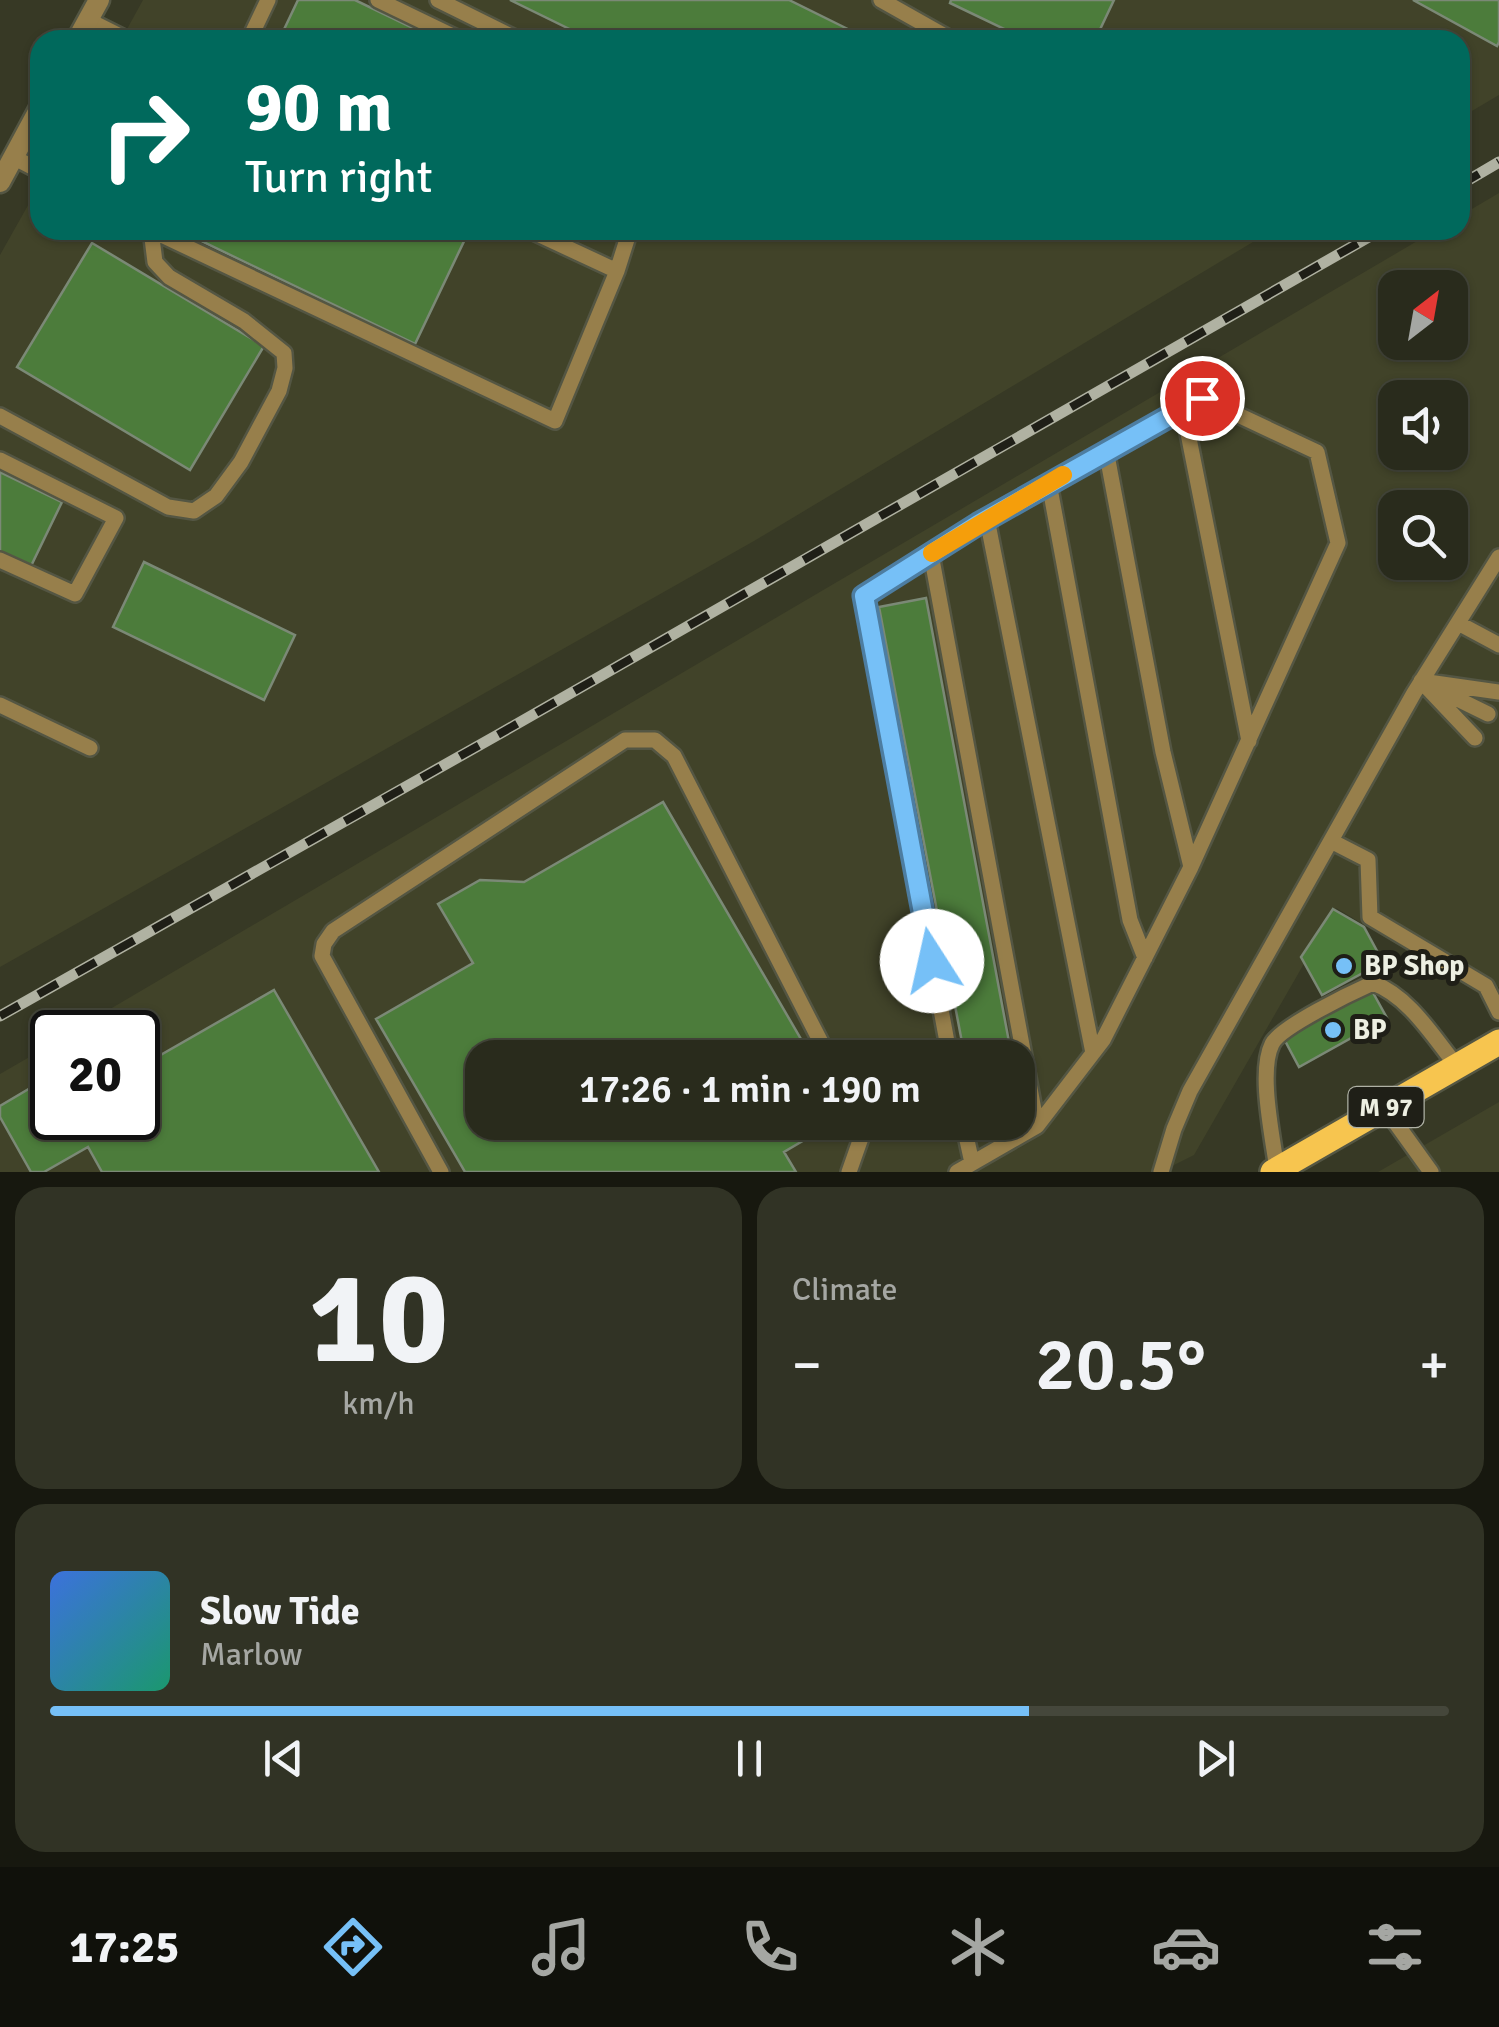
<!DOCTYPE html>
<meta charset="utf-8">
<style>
body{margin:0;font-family:Signika,sans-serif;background:#313325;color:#f1f3f6;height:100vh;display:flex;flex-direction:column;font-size:38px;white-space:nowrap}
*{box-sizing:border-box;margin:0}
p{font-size:32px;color:#a5a7a3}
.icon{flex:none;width:55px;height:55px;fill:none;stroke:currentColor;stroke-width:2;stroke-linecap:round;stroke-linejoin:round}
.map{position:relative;height:1172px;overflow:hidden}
.details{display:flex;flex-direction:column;gap:15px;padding:15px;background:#17180f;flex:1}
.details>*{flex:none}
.top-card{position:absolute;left:30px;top:30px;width:1440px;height:210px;border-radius:30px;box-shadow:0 2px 8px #0004,0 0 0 2px #45473b;background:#00695c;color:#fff;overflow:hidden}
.needle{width:65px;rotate:31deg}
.fabs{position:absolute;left:1378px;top:270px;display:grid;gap:20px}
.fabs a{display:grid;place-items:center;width:90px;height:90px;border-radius:20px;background:#292b1c;box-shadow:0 2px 8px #0004,0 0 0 2px #45473b;font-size:50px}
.speed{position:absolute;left:30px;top:1010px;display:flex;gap:20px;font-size:50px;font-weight:700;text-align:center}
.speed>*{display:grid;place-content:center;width:130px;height:130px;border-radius:50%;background:#292b1c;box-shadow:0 2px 8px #0004,0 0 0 2px #45473b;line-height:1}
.speed .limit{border:5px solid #111;border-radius:15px;background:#fff;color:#111}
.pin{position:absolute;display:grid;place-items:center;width:85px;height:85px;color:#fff;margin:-42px;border:5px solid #fff;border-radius:50%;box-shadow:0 2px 10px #0007}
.me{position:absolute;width:110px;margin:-55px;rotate:350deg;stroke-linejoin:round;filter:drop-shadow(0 0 8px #0008)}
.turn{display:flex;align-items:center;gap:35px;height:210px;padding:0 50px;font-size:45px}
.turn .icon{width:130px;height:130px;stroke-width:2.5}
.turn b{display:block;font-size:70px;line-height:85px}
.big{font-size:75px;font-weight:600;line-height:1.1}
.details .widget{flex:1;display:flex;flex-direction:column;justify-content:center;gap:15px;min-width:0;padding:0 35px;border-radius:30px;background:#313325}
.details .dial{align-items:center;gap:0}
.dial b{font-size:130px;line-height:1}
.song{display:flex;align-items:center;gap:30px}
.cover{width:120px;height:120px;border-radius:15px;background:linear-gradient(135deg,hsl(220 70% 55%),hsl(160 70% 35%))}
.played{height:10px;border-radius:5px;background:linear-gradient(90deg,#76c0f7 70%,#45473b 70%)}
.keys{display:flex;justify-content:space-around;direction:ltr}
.heat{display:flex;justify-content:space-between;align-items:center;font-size:55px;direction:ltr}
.details .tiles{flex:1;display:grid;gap:15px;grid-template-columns:1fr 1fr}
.widget:last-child{grid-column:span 2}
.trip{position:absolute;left:465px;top:1040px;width:570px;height:100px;border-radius:30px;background:#292b1c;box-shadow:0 2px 8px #0004,0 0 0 2px #45473b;font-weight:600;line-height:100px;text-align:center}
.menu{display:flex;height:160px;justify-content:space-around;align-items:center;background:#10110b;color:#a5a7a3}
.menu .icon{width:70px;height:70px}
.menu .selected{color:#76c0f7}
.menu b{font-size:45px;color:#f1f3f6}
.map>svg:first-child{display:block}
.built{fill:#414329;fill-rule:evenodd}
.building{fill:#4c7c3b;stroke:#7b8976;stroke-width:2.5}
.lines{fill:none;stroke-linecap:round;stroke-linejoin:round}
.lane-casing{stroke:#545643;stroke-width:20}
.street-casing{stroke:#545643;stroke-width:25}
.primary-casing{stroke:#545643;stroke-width:30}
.lane{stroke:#977f4b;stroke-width:15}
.street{stroke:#977f4b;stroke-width:20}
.primary{stroke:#f7c54f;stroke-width:25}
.rail-casing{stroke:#b0b2a2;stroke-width:11}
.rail{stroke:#1f1f17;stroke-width:8;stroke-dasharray:22;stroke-linecap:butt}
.route-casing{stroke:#4d7da1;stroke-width:25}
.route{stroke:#76c0f7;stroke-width:18}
.slow{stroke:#f59e0b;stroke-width:18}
.poi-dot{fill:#76c0f7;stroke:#1f1f17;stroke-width:4}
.labels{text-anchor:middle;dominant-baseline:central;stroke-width:10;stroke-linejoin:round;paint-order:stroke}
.shield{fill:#1f1f17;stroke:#afb1a5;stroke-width:2.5}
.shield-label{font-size:25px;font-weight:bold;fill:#edefe2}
.poi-label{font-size:28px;font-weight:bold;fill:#edefe2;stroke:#1f1f17;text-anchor:start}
</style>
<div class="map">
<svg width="1499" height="1172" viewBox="0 0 1499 1172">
<rect width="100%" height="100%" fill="#373925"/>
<path class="built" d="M 143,0 L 1499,0 L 1499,95 L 1460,118 L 1460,40 L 121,40 Z
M 40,184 L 40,230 L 1273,230 L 754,541 L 0,967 L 0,255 Z
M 1499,193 L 1499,987 L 1484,996 L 1336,908 L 1194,1155 L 1160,1172 L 0,1172 L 0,1074 L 52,1044 L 52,1118 L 138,1118 L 138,1032 L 71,1032 L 1436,230 L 1460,230 L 1460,216 ZM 1395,288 L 1450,288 L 1450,342 L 1395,342 ZM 1395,398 L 1450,398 L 1450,452 L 1395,452 ZM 1395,508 L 1450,508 L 1450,562 L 1395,562 ZM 482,1058 L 1018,1058 L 1018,1122 L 482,1122 Z
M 1499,1102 L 1499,1172 L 1378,1172 Z"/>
<path class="building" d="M 298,0 L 355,0 L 438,40 L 279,40 Z
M 510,0 L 789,0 L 870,40 L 592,40 Z
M 951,0 L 1114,0 L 1095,40 L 1027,40 L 950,3 Z
M 1413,0 L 1499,0 L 1499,42 L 1497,46 Z
M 197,230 L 457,230 L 467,235 L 415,344 L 193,237 Z
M 92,243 L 264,346 L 190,470 L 17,367 Z
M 0,472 L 62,502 L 30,568 L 0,554 Z
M 144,562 L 295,635 L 264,700 L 113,627 Z
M 926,598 L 1012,1058 L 965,1058 L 879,607 Z
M 663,802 L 812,1058 L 482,1058 L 482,1122 L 835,1122 L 784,1152 L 796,1172 L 465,1172 L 376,1019 L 473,963 L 438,904 L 480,880 L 524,882 Z
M 1333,909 L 1364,927 L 1383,962 L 1322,995 L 1301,957 Z
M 1371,989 L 1387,1018 L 1299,1067 L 1283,1037 Z
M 274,990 L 379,1172 L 102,1172 L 88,1147 L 44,1172 L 31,1172 L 0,1117 L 0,1106 L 49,1077 L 52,1083 L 52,1118 L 138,1118 L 138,1068 Z"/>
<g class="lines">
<defs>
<path id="lane" d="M 378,0 L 461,40
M 438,0 L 519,40
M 881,0 L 952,40
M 88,20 L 128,40
M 249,40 L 268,0
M 13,157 L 40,171
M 151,230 L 555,421 L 617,271 L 630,230
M 529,230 L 617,271
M 1183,408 L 1249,741
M 0,416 L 168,507 L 194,511 L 216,496 L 241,462 L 279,391 L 285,368 L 284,353 L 244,321 L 169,277 L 155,262 L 151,230
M 1106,450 L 1163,752 L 1191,867
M 0,460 L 116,518 L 75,594 L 0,560
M 1049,483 L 1130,920 L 1145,958
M 987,519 L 1093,1053
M 931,554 L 1037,1126
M 1458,623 L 1499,645
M 1421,681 L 1499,692
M 1421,681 L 1475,738
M 1433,687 L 1488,714
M 0,705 L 90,748
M 1331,841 L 1368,860 L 1370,917 L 1486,986 L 1499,1012
M 950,1058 L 864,596 L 978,525 L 1202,398 L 1317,452 L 1338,543 L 1191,867 L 1103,1040 L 1037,1126 L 957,1172
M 1385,1108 L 1431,1172
M 963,1122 L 972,1163
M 1277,1170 C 1273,1138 1258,1072 1272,1044 C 1280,1027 1353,992 1373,983 C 1410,997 1433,1037 1457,1066
M 441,1172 L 322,956 L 324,944 L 333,931 L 625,740 L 655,740 L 674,756 L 829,1058
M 849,1172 L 862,1135 L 860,1122
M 1161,1172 L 1174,1129 L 1190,1091 L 1414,693 L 1499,557"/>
<path id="street" d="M 77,40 L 99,0
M 0,182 L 40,108"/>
<path id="primary" d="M 1273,1172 L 1499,1042"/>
</defs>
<use href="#lane" class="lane-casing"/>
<use href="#street" class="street-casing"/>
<use href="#primary" class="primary-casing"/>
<use href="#lane" class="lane"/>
<use href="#street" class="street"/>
<use href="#primary" class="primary"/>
<defs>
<path id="rail" d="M 1460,185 L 1499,162
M 0,1016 L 501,733 L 1381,230"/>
</defs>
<use href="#rail" class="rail-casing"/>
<use href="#rail" class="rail"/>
</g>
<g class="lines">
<defs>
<path id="route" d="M 932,961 L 864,596 L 978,524 L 1202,398"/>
</defs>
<use href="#route" class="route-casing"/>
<use href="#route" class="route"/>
<path class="slow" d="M 932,553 L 1063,475"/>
</g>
<g class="poi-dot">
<circle cx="1344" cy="966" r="10"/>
<circle cx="1333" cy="1030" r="10"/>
</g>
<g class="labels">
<rect class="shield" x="1348.5" y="1087" width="75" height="40" rx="8"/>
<g class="shield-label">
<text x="1386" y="1107">M 97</text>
</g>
<g class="poi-label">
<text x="1364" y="966">BP Shop</text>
<text x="1353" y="1030">BP</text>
</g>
</g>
</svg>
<div class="fabs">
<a><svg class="needle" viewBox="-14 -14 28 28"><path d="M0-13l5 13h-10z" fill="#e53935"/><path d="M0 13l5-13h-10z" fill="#a5a7a3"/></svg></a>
<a><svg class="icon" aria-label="sound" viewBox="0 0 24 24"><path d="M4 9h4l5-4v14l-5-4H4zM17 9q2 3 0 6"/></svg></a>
<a><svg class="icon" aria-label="search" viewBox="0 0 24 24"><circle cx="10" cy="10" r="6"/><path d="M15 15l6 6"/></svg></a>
</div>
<div class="speed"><div class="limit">20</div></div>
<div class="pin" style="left:1202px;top:398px;background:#d93025"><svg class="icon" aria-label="arrive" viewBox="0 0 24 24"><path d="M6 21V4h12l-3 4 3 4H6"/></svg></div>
<svg class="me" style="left:932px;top:961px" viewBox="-20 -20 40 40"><circle r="19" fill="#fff"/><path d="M0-13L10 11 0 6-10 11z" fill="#76c0f7"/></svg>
<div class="trip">17:26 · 1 min · 190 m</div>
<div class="top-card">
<div class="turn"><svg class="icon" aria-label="right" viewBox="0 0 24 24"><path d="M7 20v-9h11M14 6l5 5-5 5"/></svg><div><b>90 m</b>Turn right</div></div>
</div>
</div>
<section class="details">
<div class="tiles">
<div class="widget dial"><b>10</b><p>km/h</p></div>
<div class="widget"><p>Climate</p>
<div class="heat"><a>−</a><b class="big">20.5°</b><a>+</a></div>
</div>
<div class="widget">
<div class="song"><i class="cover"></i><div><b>Slow Tide</b><p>Marlow</p></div></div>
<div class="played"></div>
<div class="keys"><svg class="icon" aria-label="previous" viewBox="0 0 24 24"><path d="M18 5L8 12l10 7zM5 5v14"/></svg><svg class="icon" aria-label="pause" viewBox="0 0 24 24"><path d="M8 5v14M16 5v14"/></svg><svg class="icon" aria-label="next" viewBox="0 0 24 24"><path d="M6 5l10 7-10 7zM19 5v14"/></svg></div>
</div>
</div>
</section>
<nav class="menu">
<b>17:25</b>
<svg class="icon selected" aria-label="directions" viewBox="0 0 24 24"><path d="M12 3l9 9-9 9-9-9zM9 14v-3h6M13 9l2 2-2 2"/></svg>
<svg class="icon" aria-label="music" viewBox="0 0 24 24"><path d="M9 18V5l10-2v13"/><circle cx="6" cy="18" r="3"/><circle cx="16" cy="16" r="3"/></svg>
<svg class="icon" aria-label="phone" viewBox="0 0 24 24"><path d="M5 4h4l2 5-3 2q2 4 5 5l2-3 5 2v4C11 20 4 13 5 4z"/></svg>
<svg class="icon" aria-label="climate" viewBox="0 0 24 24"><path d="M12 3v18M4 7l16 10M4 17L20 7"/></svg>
<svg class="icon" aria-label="car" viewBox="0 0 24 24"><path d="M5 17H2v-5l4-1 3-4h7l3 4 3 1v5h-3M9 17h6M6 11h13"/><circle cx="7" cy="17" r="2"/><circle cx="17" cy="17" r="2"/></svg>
<svg class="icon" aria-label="filters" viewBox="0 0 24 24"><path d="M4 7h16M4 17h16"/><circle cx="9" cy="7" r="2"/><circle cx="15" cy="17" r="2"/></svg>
</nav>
